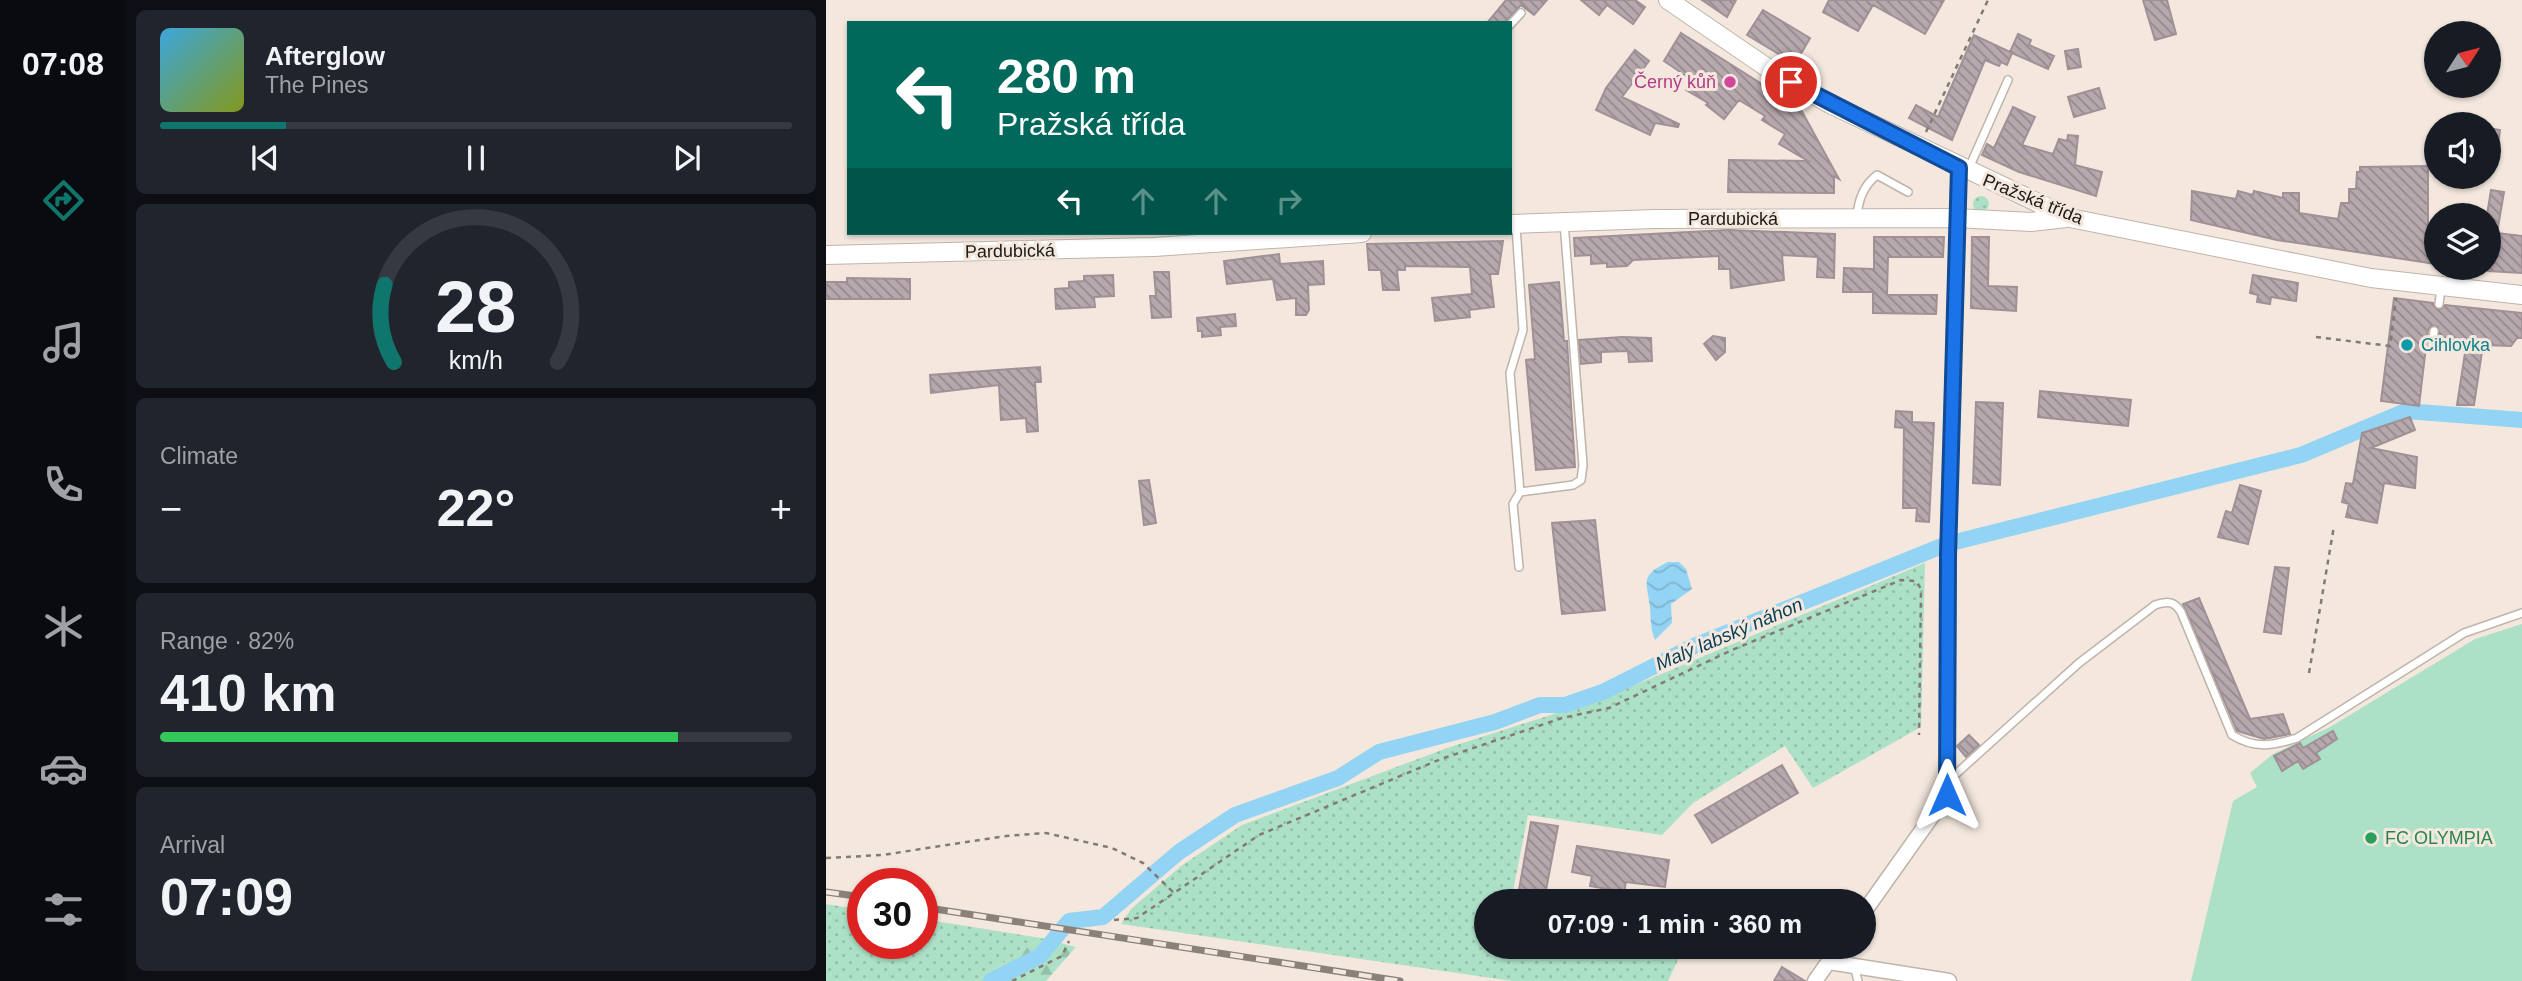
<!DOCTYPE html>
<meta charset="utf-8">
<style>
body{margin:0;font-family:Arial,sans-serif;background:#20242c;color:#f1f3f6;height:100vh;display:flex;flex-direction:column;font-size:26px;white-space:nowrap}
*{box-sizing:border-box;margin:0}
p{font-size:23px;color:#9ea1a6}
.icon{flex:none;width:38px;height:38px;fill:none;stroke:currentColor;stroke-width:2;stroke-linecap:round;stroke-linejoin:round}
.map{position:relative;flex:1;overflow:hidden}
.drawer{display:flex;flex-direction:column;gap:10px;padding:10px;background:#0d0f14;width:700px}
.drawer>*{flex:none}
.hud{position:absolute;left:21px;top:21px;width:665px;height:214px;border-radius:0px;box-shadow:0 2px 5px #0004;background:#00695c;color:#fff;overflow:hidden}
.needle{width:46px;rotate:54deg}
.controls{position:absolute;left:1598px;top:21px;display:grid;gap:14px}
.controls a{display:grid;place-items:center;width:77px;height:77px;border-radius:50%;background:#171b24;box-shadow:0 2px 5px #0004;font-size:35px}
.speed{position:absolute;left:21px;top:868px;display:flex;gap:14px;font-size:35px;font-weight:700;text-align:center}
.speed>*{display:grid;place-content:center;width:91px;height:91px;border-radius:50%;background:#171b24;box-shadow:0 2px 5px #0004;line-height:1}
.speed .limit{border:10px solid #d22;background:#fff;color:#111}
.pin{position:absolute;display:grid;place-items:center;width:60px;height:60px;color:#fff;margin:-30px;border:4px solid #fff;border-radius:50%;box-shadow:0 2px 7px #0007}
.me{position:absolute;width:77px;margin:-38px;rotate:0deg;stroke-linejoin:round;filter:drop-shadow(0 0 5px #0008)}
.turn{display:flex;align-items:center;gap:24px;height:147px;padding:0 35px;font-size:32px}
.turn .icon{width:91px;height:91px;stroke-width:2.5}
.turn b{display:block;font-size:49px;line-height:60px}
.lanes{display:flex;align-items:center;height:66px;padding:0 35px;background:#0003;justify-content:center;gap:35px;direction:ltr}
.lanes .off{opacity:.35}
.big{font-size:52px;font-weight:700;line-height:1.1}
.drawer .widget{flex:1;display:flex;flex-direction:column;justify-content:center;gap:10px;min-width:0;padding:0 24px;border-radius:10px;background:#20242c}
.drawer .dial{align-items:center;gap:0}
.dial svg{height:182px;overflow:visible;fill:none;stroke:#363941;stroke-width:7;stroke-linecap:round;text-anchor:middle}
.dial text{fill:#f1f3f6;stroke:none}
.song{display:flex;align-items:center;gap:21px}
.cover{width:84px;height:84px;border-radius:10px;background:linear-gradient(135deg,hsl(200 70% 55%),hsl(70 70% 35%))}
.played{height:7px;border-radius:4px;background:linear-gradient(90deg,#0f766e 20%,#363941 20%)}
.keys{display:flex;justify-content:space-around;direction:ltr}
.heat{display:flex;justify-content:space-between;align-items:center;font-size:38px;direction:ltr}
.charge{height:10px;border-radius:5px;background:linear-gradient(90deg,#34c759 82%,#363941 0)}
.trip{position:absolute;left:648px;top:889px;width:402px;height:70px;border-radius:35px;background:#171b24;box-shadow:0 2px 5px #0004;font-weight:700;line-height:70px;text-align:center}
main{display:flex;flex:1;min-height:0}
.tabs{display:flex;flex-direction:column;width:126px;justify-content:space-around;align-items:center;background:#090b0e;color:#9ea1a6}
.tabs .icon{width:49px;height:49px}
.tabs .selected{color:#0f766e}
.tabs b{font-size:32px;color:#f1f3f6}
.map>svg:first-child{display:block}
.grass{fill:url(#grass-dots)}
.forest{fill:url(#forest-firs)}
.park{fill:#ade1c7}
.water{fill:url(#water-waves)}
.lines{fill:none;stroke-linecap:round;stroke-linejoin:round}
.canal{stroke:#93d3f3;stroke-width:16}
.building{fill:url(#building-back-hatch);stroke:#9f9196;stroke-width:2}
.service-casing{stroke:#bfb4aa;stroke-width:10}
.minor-casing{stroke:#bfb4aa;stroke-width:17}
.tertiary-casing{stroke:#bfb4aa;stroke-width:20}
.path{stroke:#827b74;stroke-width:2.5;stroke-dasharray:5 5;stroke-linecap:butt}
.service{stroke:#fff;stroke-width:7}
.minor{stroke:#fff;stroke-width:14}
.tertiary{stroke:#fff;stroke-width:18}
.rail-casing{stroke:#89817a;stroke-width:7}
.rail{stroke:#f4e8de;stroke-width:4.5;stroke-dasharray:13;stroke-linecap:butt}
.route-casing{stroke:#114b97;stroke-width:18}
.route{stroke:#1a73e8;stroke-width:12}
.hotel-dot{fill:#d1479c;stroke:#f4e8de;stroke-width:2.5}
.culture-dot{fill:#0f9aa8;stroke:#f4e8de;stroke-width:2.5}
.leisure-dot{fill:#2e9e5b;stroke:#f4e8de;stroke-width:2.5}
.labels{text-anchor:middle;dominant-baseline:central;stroke-width:6;stroke-linejoin:round;paint-order:stroke}
.hotel-label{font-size:18px;fill:#b23c85;stroke:#f4e8de;text-anchor:end}
.street-label{font-size:18px;fill:#1e1a16;stroke:#f4e8de}
.culture-label{font-size:18px;fill:#0d838f;stroke:#f4e8de;text-anchor:start}
.leisure-label{font-size:18px;fill:#27864d;stroke:#f4e8de;text-anchor:start}
.water-label{font-size:19px;font-style:italic;fill:#093f55;stroke:#f4e8de}
</style>
<main>
<nav class="tabs">
<b>07:08</b>
<svg class="icon selected" aria-label="directions" viewBox="0 0 24 24"><path d="M12 3l9 9-9 9-9-9zM9 14v-3h6M13 9l2 2-2 2"/></svg>
<svg class="icon" aria-label="music" viewBox="0 0 24 24"><path d="M9 18V5l10-2v13"/><circle cx="6" cy="18" r="3"/><circle cx="16" cy="16" r="3"/></svg>
<svg class="icon" aria-label="phone" viewBox="0 0 24 24"><path d="M5 4h4l2 5-3 2q2 4 5 5l2-3 5 2v4C11 20 4 13 5 4z"/></svg>
<svg class="icon" aria-label="climate" viewBox="0 0 24 24"><path d="M12 3v18M4 7l16 10M4 17L20 7"/></svg>
<svg class="icon" aria-label="car" viewBox="0 0 24 24"><path d="M5 17H2v-5l4-1 3-4h7l3 4 3 1v5h-3M9 17h6M6 11h13"/><circle cx="7" cy="17" r="2"/><circle cx="17" cy="17" r="2"/></svg>
<svg class="icon" aria-label="filters" viewBox="0 0 24 24"><path d="M4 7h16M4 17h16"/><circle cx="9" cy="7" r="2"/><circle cx="15" cy="17" r="2"/></svg>
</nav>
<section class="drawer">
<div class="widget">
<div class="song"><i class="cover"></i><div><b>Afterglow</b><p>The Pines</p></div></div>
<div class="played"></div>
<div class="keys"><svg class="icon" aria-label="previous" viewBox="0 0 24 24"><path d="M18 5L8 12l10 7zM5 5v14"/></svg><svg class="icon" aria-label="pause" viewBox="0 0 24 24"><path d="M8 5v14M16 5v14"/></svg><svg class="icon" aria-label="next" viewBox="0 0 24 24"><path d="M6 5l10 7-10 7zM19 5v14"/></svg></div>
</div>
<div class="widget dial"><svg viewBox="0 0 100 80">
<path d="M14 69A42 42 0 1 1 86 69"/>
<path d="M14 69A42 42 0 0 1 10 35" stroke="#0f766e"/>
<text x="50" y="56" font-size="32" font-weight="700">28</text>
<text x="50" y="72" font-size="11">km/h</text>
</svg></div>
<div class="widget"><p>Climate</p>
<div class="heat"><a>−</a><b class="big">22°</b><a>+</a></div>
</div>
<div class="widget"><p>Range · 82%</p><b class="big">410 km</b><div class="charge"></div></div>
<div class="widget"><p>Arrival</p><b class="big">07:09</b></div>
</section>
<div class="map">
<svg width="1696" height="981" viewBox="0 0 1696 981">
<defs>
<pattern id="grass-dots" width="8" height="8" patternUnits="userSpaceOnUse" patternTransform="scale(1.75)"><rect width="8" height="8" fill="#ade1c7"/><path d="M2 2h.1M6 6h.1" fill="none" stroke="#94c0aa" stroke-width="1.8" stroke-linecap="round"/></pattern>
<pattern id="forest-firs" width="22" height="20" patternUnits="userSpaceOnUse" patternTransform="scale(1.75)"><rect width="22" height="20" fill="#ade1c7"/><path d="M5 1l3.5 6h-7zM16 11l3.5 6h-7z" fill="#94c0aa"/></pattern>
<pattern id="water-waves" width="16" height="10" patternUnits="userSpaceOnUse" patternTransform="scale(1.75)"><rect width="16" height="10" fill="#93d3f3"/><path d="M0 5q4-4 8 0t8 0" fill="none" stroke="#7eb5d0"/></pattern>
<pattern id="building-back-hatch" width="6" height="6" patternUnits="userSpaceOnUse" patternTransform="scale(1.75)"><rect width="6" height="6" fill="#b7a8ae"/><path d="M-1 5l2 2M0 0l6 6M5-1l2 2" fill="none" stroke="#94888d"/></pattern>
</defs>
<rect width="100%" height="100%" fill="#f4e8de"/>
<path class="grass" d="M1147 204a8 8 0 1 1 16 0a8 8 0 1 1-16 0Z
M 1099,563 L 1095,727 L 987,788 L 959,746 L 867,803 L 836,835 L 702,815 L 685,901 L 660,901 L 660,947 L 858,947 L 842,981 L 686,981 L 295,924 L 305,909 L 355,866 L 416,825 L 621,748 L 778,698 Z
M 0,904 L 37,910 L 37,943 L 96,943 L 96,919 L 215,938 L 150,981 L 0,981 Z"/>
<path class="forest" d="M 215,938 L 250,947 L 220,981 L 150,981 Z"/>
<path class="park" d="M 1696,624 L 1696,981 L 1365,981 L 1407,801 L 1431,787 L 1424,773 L 1447,754 L 1504,727 L 1649,639 Z"/>
<path class="water" d="M 842,562 L 853,562 L 860,569 L 866,589 L 845,604 L 846,623 L 829,640 C 824,628 825,619 824,607 C 821,581 813,576 842,562 Z"/>
<g class="lines">
<path class="canal" d="M 165,981 L 214,956 L 243,921 L 277,917 L 353,852 L 409,815 L 512,778 L 553,752 L 669,722 L 714,705 L 739,705 L 779,691 L 868,646 L 1121,544 L 1475,455 L 1580,411 L 1696,420"/>
</g>
<path class="building" d="M 680,0 L 721,0 L 708,15 L 695,5 L 678,23 L 661,23 Z
M 755,0 L 809,0 L 819,7 L 807,24 L 781,5 L 773,15 Z
M 876,0 L 910,0 L 901,17 Z
M 1003,0 L 1118,0 L 1099,34 L 1047,5 L 1032,31 L 997,12 Z
M 1317,0 L 1341,0 L 1350,34 L 1329,40 Z
M 937,10 L 984,38 L 969,64 L 921,35 Z
M 855,33 L 974,108 L 1013,179 L 1008,176 L 1008,193 L 902,192 L 903,160 L 982,161 L 953,144 L 959,134 L 936,120 L 939,116 L 913,100 L 898,119 L 880,105 L 882,103 L 860,90 L 866,80 L 838,61 Z
M 1192,34 L 1205,40 L 1203,45 L 1228,56 L 1222,69 L 1186,53 L 1181,65 L 1175,62 L 1173,66 L 1159,60 L 1126,140 L 1083,118 L 1090,105 L 1112,117 L 1148,35 L 1184,52 Z
M 1252,49 L 1255,67 L 1242,69 L 1239,51 Z
M 809,50 L 823,61 L 796,97 L 853,124 L 852,127 L 829,123 L 824,135 L 770,110 L 780,88 Z
M 1273,88 L 1279,108 L 1248,117 L 1242,97 Z
M 1187,107 L 1209,117 L 1196,145 L 1227,154 L 1233,139 L 1241,141 L 1242,135 L 1252,136 L 1249,165 L 1276,172 L 1270,196 L 1193,172 L 1156,155 L 1161,144 L 1168,148 Z
M 1662,128 L 1674,130 L 1670,162 L 1662,162 Z
M 1602,166 L 1602,237 L 1610,238 L 1610,264 L 1451,240 L 1365,220 L 1366,191 L 1410,199 L 1412,191 L 1427,195 L 1428,191 L 1457,198 L 1457,193 L 1473,193 L 1473,213 L 1512,219 L 1515,203 L 1523,203 L 1523,189 L 1530,189 L 1531,172 L 1534,172 L 1534,167 Z
M 1665,190 L 1678,192 L 1671,233 L 1696,236 L 1696,273 L 1662,271 L 1661,215 Z
M 902,230 L 1009,234 L 1008,278 L 991,277 L 992,257 L 956,255 L 958,280 L 905,288 L 904,269 L 893,269 L 893,256 L 807,260 L 801,266 L 781,267 L 781,263 L 765,264 L 765,255 L 749,256 L 748,238 Z
M 1048,237 L 1118,237 L 1117,257 L 1062,257 L 1061,295 L 1111,295 L 1110,314 L 1047,313 L 1047,292 L 1017,292 L 1018,268 L 1048,269 Z
M 1146,237 L 1163,237 L 1162,286 L 1191,287 L 1190,311 L 1145,308 Z
M 677,241 L 672,274 L 664,274 L 668,307 L 643,310 L 644,317 L 609,321 L 606,298 L 646,294 L 644,267 L 579,266 L 579,270 L 571,270 L 573,290 L 557,290 L 555,270 L 543,270 L 541,244 Z
M 453,254 L 454,264 L 497,261 L 498,284 L 482,285 L 483,310 L 480,315 L 470,315 L 470,298 L 451,300 L 447,279 L 401,284 L 398,261 Z
M 328,272 L 343,272 L 345,317 L 326,318 L 324,296 L 330,296 Z
M 287,275 L 288,296 L 268,297 L 269,307 L 230,309 L 229,289 L 243,288 L 243,282 L 258,281 L 258,276 Z
M 1427,275 L 1472,283 L 1470,301 L 1445,297 L 1444,304 L 1431,302 L 1432,295 L 1424,293 Z
M 21,278 L 84,279 L 84,299 L 0,299 L 0,282 L 21,282 Z
M 733,282 L 738,341 L 741,341 L 749,467 L 710,470 L 700,360 L 709,359 L 703,285 Z
M 1568,298 L 1607,303 L 1613,310 L 1619,305 L 1696,313 L 1696,338 L 1691,338 L 1685,346 L 1657,345 L 1648,405 L 1631,405 L 1641,340 L 1613,336 L 1612,327 L 1605,326 L 1602,330 L 1593,406 L 1555,401 Z
M 409,314 L 410,326 L 394,327 L 395,335 L 376,337 L 376,331 L 372,331 L 371,318 Z
M 887,336 L 899,338 L 899,352 L 890,360 L 878,344 Z
M 796,337 L 825,338 L 826,361 L 803,362 L 802,351 L 775,352 L 775,362 L 755,364 L 753,340 Z
M 214,367 L 215,382 L 209,382 L 212,431 L 201,432 L 200,418 L 175,420 L 173,385 L 105,393 L 104,375 Z
M 1214,391 L 1305,400 L 1302,426 L 1212,417 Z
M 1150,402 L 1177,403 L 1174,485 L 1147,483 Z
M 1070,411 L 1086,412 L 1086,422 L 1108,423 L 1103,522 L 1090,521 L 1091,508 L 1077,508 L 1078,428 L 1069,427 Z
M 1584,417 L 1589,430 L 1545,448 L 1591,457 L 1589,488 L 1558,483 L 1551,523 L 1520,517 L 1523,504 L 1516,502 L 1520,483 L 1527,484 L 1536,433 Z
M 323,480 L 330,523 L 318,525 L 313,481 Z
M 1414,485 L 1435,491 L 1422,544 L 1392,537 L 1400,511 L 1406,513 Z
M 769,520 L 779,610 L 736,614 L 726,523 Z
M 1449,567 L 1463,568 L 1455,634 L 1438,632 Z
M 1373,598 L 1424,719 L 1457,714 L 1464,734 L 1438,739 L 1411,731 L 1357,604 Z
M 1507,731 L 1511,739 L 1490,753 L 1494,759 L 1477,769 L 1472,761 L 1456,771 L 1448,756 L 1474,743 L 1477,748 Z
M 1143,735 L 1153,745 L 1140,757 L 1131,746 Z
M 956,765 L 972,793 L 886,843 L 869,815 Z
M 705,822 L 732,826 L 718,901 L 691,901 Z
M 751,846 L 843,860 L 839,887 L 800,882 L 798,892 L 764,886 L 766,876 L 746,872 Z
M 956,967 L 979,981 L 948,981 Z"/>
<g class="lines">
<defs>
<path id="service" d="M 684,25 L 695,13
M 1143,168 L 1182,80
M 1031,217 C 1032,201 1038,185 1051,175 L 1082,192
M 690,226 L 697,330 L 684,373 L 694,492
M 1613,304 L 1615,288
M 1606,345 L 1608,331
M 693,567 L 687,504 L 694,492 L 747,485 L 755,480 L 757,465 L 738,222
M 1121,782 L 1253,663 L 1329,605 C 1342,601 1348,601 1355,612 L 1406,735 C 1429,749 1446,746 1471,738 L 1638,633 L 1696,613
M 1028,966 L 1032,981"/>
<path id="minor" d="M 1038,912 L 1121,795 L 1122,556 L 1133,168
M 1003,962 L 1123,981
M 989,981 L 1013,947"/>
<path id="tertiary" d="M 842,0 L 946,71 L 1004,104 L 1244,218 L 1545,278 L 1696,295
M 684,224 L 829,219 L 1130,218 L 1205,222 L 1240,218
M 0,255 L 328,247 L 536,233"/>
</defs>
<use href="#service" class="service-casing"/>
<use href="#minor" class="minor-casing"/>
<use href="#tertiary" class="tertiary-casing"/>
<path class="path" d="M 1100,132 L 1162,0
M 1490,337 L 1564,346 L 1570,298
M 1483,673 L 1508,526
M 0,858 L 56,855 L 180,836 L 220,833 L 286,848 L 317,863 L 348,893 L 433,835 L 615,759 L 736,718 L 783,708 L 906,650 L 1075,580 L 1090,581 L 1095,589 L 1093,735
M 288,920 L 311,918 L 348,893
M 186,981 L 236,956 L 243,941"/>
<use href="#service" class="service"/>
<use href="#minor" class="minor"/>
<use href="#tertiary" class="tertiary"/>
<defs>
<path id="rail" d="M 0,892 L 37,897
M 96,907 L 574,981"/>
</defs>
<use href="#rail" class="rail-casing"/>
<use href="#rail" class="rail"/>
</g>
<g class="lines">
<defs>
<path id="route" d="M 965,82 L 1133,168 L 1122,556 L 1121,795"/>
</defs>
<use href="#route" class="route-casing"/>
<use href="#route" class="route"/>
</g>
<circle class="hotel-dot" cx="904" cy="82" r="7"/>
<circle class="culture-dot" cx="1581" cy="345" r="7"/>
<circle class="leisure-dot" cx="1545" cy="838" r="7"/>
<g class="labels">
<g class="hotel-label">
<text x="890" y="82">Černý kůň</text>
</g>
<g class="street-label">
<text transform="translate(1207 199) rotate(22)">Pražská třída</text>
<text x="907" y="219">Pardubická</text>
<text transform="translate(184 251) rotate(-1)">Pardubická</text>
</g>
<g class="culture-label">
<text x="1595" y="345">Cihlovka</text>
</g>
<g class="leisure-label">
<text x="1559" y="838">FC OLYMPIA</text>
</g>
<g class="water-label">
<text transform="translate(903 634) rotate(-23)">Malý labský náhon</text>
</g>
</g>
</svg>
<div class="controls">
<a><svg class="needle" viewBox="-14 -14 28 28"><path d="M0-13l5 13h-10z" fill="#e53935"/><path d="M0 13l5-13h-10z" fill="#9ea1a6"/></svg></a>
<a><svg class="icon" aria-label="sound" viewBox="0 0 24 24"><path d="M4 9h4l5-4v14l-5-4H4zM17 9q2 3 0 6"/></svg></a>
<a><svg class="icon" aria-label="layers" viewBox="0 0 24 24"><path d="M12 4l9 5-9 5-9-5zM3 14l9 5 9-5"/></svg></a>
</div>
<div class="speed"><div class="limit">30</div></div>
<div class="pin" style="left:965px;top:82px;background:#d93025"><svg class="icon" aria-label="arrive" viewBox="0 0 24 24"><path d="M6 21V4h12l-3 4 3 4H6"/></svg></div>
<svg class="me" style="left:1121px;top:795px" viewBox="-20 -20 40 40"><path d="M0-17L14 15 0 8-14 15z" fill="#1a73e8" stroke="#fff" stroke-width="4"/></svg>
<div class="trip">07:09 · 1 min · 360 m</div>
<div class="hud">
<div class="turn"><svg class="icon" aria-label="left" viewBox="0 0 24 24"><path d="M17 20v-9H6M10 6l-5 5 5 5"/></svg><div><b>280 m</b>Pražská třída</div></div>
<div class="lanes"><svg class="icon" aria-label="left" viewBox="0 0 24 24"><path d="M17 20v-9H6M10 6l-5 5 5 5"/></svg><svg class="icon off" aria-label="ahead" viewBox="0 0 24 24"><path d="M12 20V5M6 11l6-6 6 6"/></svg><svg class="icon off" aria-label="ahead" viewBox="0 0 24 24"><path d="M12 20V5M6 11l6-6 6 6"/></svg><svg class="icon off" aria-label="right" viewBox="0 0 24 24"><path d="M7 20v-9h11M14 6l5 5-5 5"/></svg></div>
</div>
</div>
</main>
